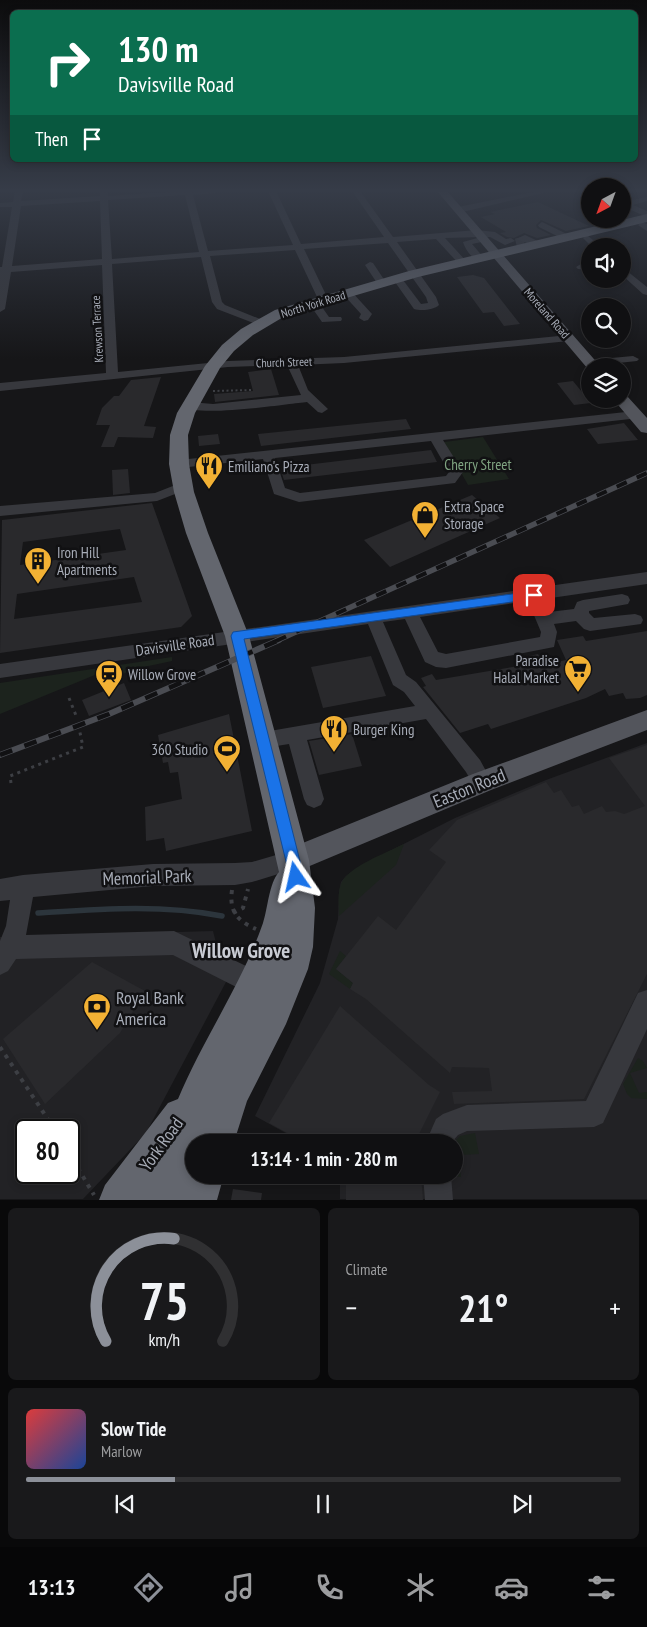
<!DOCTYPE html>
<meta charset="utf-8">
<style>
body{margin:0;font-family:"PT Sans Narrow",sans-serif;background:#19191b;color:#f1f3f6;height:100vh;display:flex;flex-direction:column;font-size:19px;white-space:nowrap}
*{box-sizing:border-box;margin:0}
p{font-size:16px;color:#9c9d9f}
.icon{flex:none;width:28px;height:28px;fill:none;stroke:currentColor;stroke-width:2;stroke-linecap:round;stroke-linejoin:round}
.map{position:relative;height:1200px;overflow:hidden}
.panel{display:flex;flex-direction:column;gap:8px;padding:8px;background:#09090a;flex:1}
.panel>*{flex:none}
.banner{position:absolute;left:10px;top:10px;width:628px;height:152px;border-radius:8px;box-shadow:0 2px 8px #0003,0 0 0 1px #303032;background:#0b6e4f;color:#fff;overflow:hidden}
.needle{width:32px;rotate:221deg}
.tools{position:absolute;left:581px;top:178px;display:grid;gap:10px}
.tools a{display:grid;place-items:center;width:50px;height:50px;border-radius:50%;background:#101012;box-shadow:0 2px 8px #0003,0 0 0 1px #303032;font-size:25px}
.speed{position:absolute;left:15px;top:1119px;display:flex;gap:10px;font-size:25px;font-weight:700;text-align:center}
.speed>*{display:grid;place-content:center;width:65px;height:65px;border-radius:50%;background:#101012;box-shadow:0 2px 8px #0003,0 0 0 1px #303032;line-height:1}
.speed .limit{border:2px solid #111;border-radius:8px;background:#fff;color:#111}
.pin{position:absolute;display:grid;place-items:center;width:42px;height:42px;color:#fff;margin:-21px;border-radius:10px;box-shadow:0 2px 8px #0006}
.me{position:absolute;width:55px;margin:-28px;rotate:349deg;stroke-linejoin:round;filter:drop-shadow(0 0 4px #0008)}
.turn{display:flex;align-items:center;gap:18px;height:105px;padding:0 25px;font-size:22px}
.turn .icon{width:65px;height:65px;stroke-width:2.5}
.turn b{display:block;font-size:35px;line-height:42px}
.then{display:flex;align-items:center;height:48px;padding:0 25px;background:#0003;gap:10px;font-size:19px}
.big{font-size:38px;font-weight:700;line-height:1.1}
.panel .widget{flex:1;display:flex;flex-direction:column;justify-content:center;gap:8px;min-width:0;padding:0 18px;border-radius:8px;background:#19191b}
.panel .dial{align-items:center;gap:0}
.dial svg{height:130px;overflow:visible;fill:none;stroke:#303032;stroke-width:7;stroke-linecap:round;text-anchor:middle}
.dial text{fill:#f1f3f6;stroke:none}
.song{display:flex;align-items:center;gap:15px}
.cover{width:60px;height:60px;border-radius:8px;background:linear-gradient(135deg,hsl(0 70% 55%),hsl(220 70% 35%))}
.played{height:5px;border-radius:2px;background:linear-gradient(90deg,#8c9099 25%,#303032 25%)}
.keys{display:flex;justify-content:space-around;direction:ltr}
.heat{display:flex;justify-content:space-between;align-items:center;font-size:28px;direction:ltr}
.panel .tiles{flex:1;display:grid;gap:8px;grid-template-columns:1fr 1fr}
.widget:last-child{grid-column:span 2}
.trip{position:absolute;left:185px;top:1134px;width:278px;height:50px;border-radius:25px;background:#101012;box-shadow:0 2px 8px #0003,0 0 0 1px #303032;font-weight:700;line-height:50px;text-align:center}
.menu{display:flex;height:80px;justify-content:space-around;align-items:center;background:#060607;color:#9c9d9f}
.menu .icon{width:35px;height:35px}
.menu .on{color:#8c9099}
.menu b{font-size:22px;color:#f1f3f6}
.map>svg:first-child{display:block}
.built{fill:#222225;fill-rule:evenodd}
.green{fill:#1c231d}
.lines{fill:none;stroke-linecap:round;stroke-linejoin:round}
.stream{stroke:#2c353c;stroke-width:5.5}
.building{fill:#29292c;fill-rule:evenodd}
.minor-tunnel{stroke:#333438;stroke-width:9;stroke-dasharray:9 4.5;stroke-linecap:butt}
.path-far2{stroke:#3d3f44;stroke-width:2;stroke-dasharray:2 2.5;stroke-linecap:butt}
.path-far1{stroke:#3d3f44;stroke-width:3;stroke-dasharray:3 4.5;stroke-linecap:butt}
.path{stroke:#3d3f44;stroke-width:4;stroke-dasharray:4 5.5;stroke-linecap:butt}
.minor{fill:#37383d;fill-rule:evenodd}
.major{fill:#53555c;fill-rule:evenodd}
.highway{fill:#63666e;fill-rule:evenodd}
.rail-far1-casing{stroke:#4a4c52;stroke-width:5.5}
.rail-casing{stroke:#4a4c52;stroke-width:6}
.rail-far1{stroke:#111113;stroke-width:4;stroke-dasharray:11;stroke-linecap:butt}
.rail{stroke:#111113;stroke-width:4.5;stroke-dasharray:13;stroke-linecap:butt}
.route{fill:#1a73e8;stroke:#114b97}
.labels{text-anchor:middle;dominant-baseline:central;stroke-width:5;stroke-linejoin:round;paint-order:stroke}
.far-street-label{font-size:12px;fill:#a8adb8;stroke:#111113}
.park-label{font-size:15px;fill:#7fa381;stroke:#111113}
.poi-label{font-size:15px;fill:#a8adb8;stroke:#111113;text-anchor:start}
.street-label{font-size:15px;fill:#a8adb8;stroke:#111113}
.near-street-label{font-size:18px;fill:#a8adb8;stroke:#111113}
.near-poi-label{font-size:18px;fill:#a8adb8;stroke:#111113;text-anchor:start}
.near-quarter-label{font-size:21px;font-weight:bold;fill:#c9ccd4;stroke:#111113}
</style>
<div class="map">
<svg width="647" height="1200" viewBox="0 0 647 1200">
<rect width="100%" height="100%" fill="#161618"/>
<path class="built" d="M 647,743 L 647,1199 L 340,1199 L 340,1175 L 454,1175 L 454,1142 L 302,1142 L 255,1116 L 320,983 L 338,919 L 339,892 L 341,882 L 346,876 L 360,866 L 455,818 L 546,780 Z
M 213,931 L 226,982 L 146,1133 L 83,1199 L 0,1199 L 0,937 ZM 26,1130 L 69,1130 L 69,1172 L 26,1172 Z"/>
<path class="green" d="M 483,437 L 509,479 L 468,485 L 444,442 Z
M 172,657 L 172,661 L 139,668 L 111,678 L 107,670 L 0,714 L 0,683 Z
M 404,844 L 396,865 L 339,916 C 339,906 337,894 341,884 C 347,867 388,852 404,844 Z
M 340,951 L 346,956 L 336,969 L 353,983 L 350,989 L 329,974 Z
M 638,1058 L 643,1061 L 647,1068 L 630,1073 L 639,1093 L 647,1092 L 647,1099 L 631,1098 L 627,1094 L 623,1084 Z
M 475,1133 L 479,1154 L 459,1155 L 461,1177 L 455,1176 L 454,1142 L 460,1136 Z"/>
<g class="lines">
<path class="stream" d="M 38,913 C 100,909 161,904 222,916"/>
</g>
<path class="building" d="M 538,202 L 589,226 L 566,231 L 541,220 L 536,225 L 537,228 L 551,235 L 537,238 L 524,233 L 514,238 L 507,237 L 500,233 L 506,232 L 481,217 L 495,214 L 490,212 Z
M 473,275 L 484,278 L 520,324 L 504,326 L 494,312 L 483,313 L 457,277 Z
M 271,369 L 279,395 L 215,402 L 214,394 L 253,391 L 248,372 Z
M 161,377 L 144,426 L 156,427 L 153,438 L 118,437 L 114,447 L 101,447 L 110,425 L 96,425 L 102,408 L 114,396 L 119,396 L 131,380 Z
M 573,381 L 591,403 L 574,405 L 557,383 Z
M 406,419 L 411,429 L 261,446 L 258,434 Z
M 624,423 L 638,440 L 598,444 L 587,429 Z
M 218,434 L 220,444 L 199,446 L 198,436 Z
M 431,450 L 437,462 L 284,480 L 280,468 Z
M 128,469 L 130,493 L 113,495 L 112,470 Z
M 472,495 L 500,518 L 390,567 L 364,540 Z
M 152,503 L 192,616 L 181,627 L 0,653 L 2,520 ZM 120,529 L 126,550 L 20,565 L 23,542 ZM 134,577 L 142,602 L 14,619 L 17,594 Z
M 647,631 L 647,695 L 640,698 L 626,699 L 623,693 L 609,696 L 605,689 L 586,698 L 491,729 L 488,724 L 460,733 L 423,687 L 426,686 L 421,678 L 432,674 L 436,680 L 519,666 L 515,659 L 538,654 L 544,665 L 566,660 L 557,640 L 583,636 L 586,641 Z
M 371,656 L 386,696 L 323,708 L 311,667 Z
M 124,683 L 131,700 L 89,716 L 82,700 Z
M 229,714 L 252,831 L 166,851 L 164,838 L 146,841 L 145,807 L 182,799 L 178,772 L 170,773 L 168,762 L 163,763 L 158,735 Z
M 352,734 L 362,766 L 319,775 L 309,741 Z
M 647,745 L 647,974 L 584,1099 L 454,1104 L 452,1092 L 492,1091 L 489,1068 L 452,1067 L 450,1073 L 366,999 L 350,989 L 353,983 L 336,969 L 378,916 L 396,930 L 446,862 L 429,850 L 457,820 L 546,782 L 554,793 L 561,790 L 572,807 L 579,805 L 584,814 L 602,806 L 606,812 L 615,811 L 624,814 L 645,806 L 609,758 Z
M 92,962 L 145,991 L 120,1033 L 45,1104 L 3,1039 Z
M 340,1006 L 429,1085 L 440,1092 L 415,1142 L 304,1142 L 269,1123 Z
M 346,1175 L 421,1175 L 423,1200 L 346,1200 Z
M 233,1189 L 262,1193 L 261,1200 L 231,1200 Z"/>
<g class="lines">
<path class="minor-tunnel" d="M 516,243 L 524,241"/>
<path class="path-far2" d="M 213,391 L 252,390"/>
<path class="path-far1" d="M 69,698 L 77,718
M 11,783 L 10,776 L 83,747 L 78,723"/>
<path class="path" d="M 232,890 C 229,911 237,921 256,929
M 233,913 L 243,908 L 248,889
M 0,1047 L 55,1130
M 73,1160 L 94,1195"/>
<path class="minor" d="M 15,191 L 23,191 L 21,201 L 100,196 L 100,191 L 108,191 L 108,196 L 182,191 L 219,191 L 215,193 L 193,195 L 208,251 L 293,245 L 268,191 L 276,191 L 301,244 L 384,237 L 352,191 L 360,191 L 393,237 L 477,230 L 495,232 L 506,239 L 511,238 L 515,241 L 505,245 L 490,237 L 484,237 L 487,239 L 486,241 L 472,244 L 484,258 L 479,261 C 472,259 465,249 463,242 L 481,237 L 445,238 L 467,262 L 462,265 L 459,264 L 436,239 L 397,242 L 436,297 L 439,305 C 434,310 421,311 414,309 L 395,282 L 400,279 L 403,280 L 421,304 L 428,303 L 426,297 L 388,243 L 304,249 L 328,299 L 323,302 L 318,299 L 295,250 L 210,256 L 222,302 L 225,305 L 265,321 L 266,323 L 265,325 L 261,326 L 217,309 L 212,302 L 201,257 L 112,264 L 118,372 L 228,361 L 344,357 L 569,335 L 574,338 L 569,341 L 344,363 L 298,365 L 308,390 L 328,409 L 322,413 L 318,412 L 307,402 C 287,404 195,418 184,406 L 190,402 L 213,404 L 301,395 L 287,365 L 228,367 L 0,391 L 0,383 L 106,373 L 102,265 L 11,272 L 5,309 L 0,312 L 0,267 L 2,267 L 12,207 L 0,207 L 0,203 L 13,202 ZM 185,195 L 199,252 L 112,259 L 108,200 ZM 100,201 L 102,259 L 12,266 L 21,206 Z
M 538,191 L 552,191 L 458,213 L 454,210 L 458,207 Z
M 647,197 L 647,201 L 633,205 L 647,211 L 647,217 L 622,206 L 622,202 Z
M 542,222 L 569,235 L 570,237 L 566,240 L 563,239 L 539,227 L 538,225 Z
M 642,222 L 647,224 L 647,231 L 638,225 Z
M 525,235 L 540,242 L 542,244 L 537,247 L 516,239 Z
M 587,235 L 600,246 L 591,246 L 583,238 Z
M 370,262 L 373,263 L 387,284 L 385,286 L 382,287 L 379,286 L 365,265 Z
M 581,264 L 590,264 L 590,270 L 578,269 L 576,267 Z
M 622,267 L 647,287 L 647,295 L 643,294 L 622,275 Z
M 347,290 L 351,291 L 372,314 L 368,320 L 364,321 L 359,318 L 361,314 L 342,293 Z
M 313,299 L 317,300 L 329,317 L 341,317 L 342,319 L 341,321 L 322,322 L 308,302 Z
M 633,356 L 639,359 L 637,361 L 590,366 L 584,363 L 590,360 Z
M 635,411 L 641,415 L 639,418 L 443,440 L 463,472 L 455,483 L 299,502 L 274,494 L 263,459 L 179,468 L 172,464 L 179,460 ZM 431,441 L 449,472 L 446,476 L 300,493 L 285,488 L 275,458 Z
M 183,482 L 188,483 L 190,486 L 188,489 L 157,501 L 0,516 L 0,506 L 155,493 Z
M 647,572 L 647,584 L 544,599 L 549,612 L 574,609 L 577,602 L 583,600 L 622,594 L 628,596 L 630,600 L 628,604 L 589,611 L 589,613 L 594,618 L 635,614 L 641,616 L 643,620 L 641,624 L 590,631 L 584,629 L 576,621 L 554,624 L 557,632 L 554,647 L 446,668 L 436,667 L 425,662 L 405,619 L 383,622 L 406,675 L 416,682 L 480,760 L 492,782 L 489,788 L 482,791 L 475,788 L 466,772 L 426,719 L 307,740 L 324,799 L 321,805 L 314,808 L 307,805 L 304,799 L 289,744 L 264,748 L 257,746 L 254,740 L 257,734 L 264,732 L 415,706 L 404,692 L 393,685 L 368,624 L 0,678 L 0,664 ZM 528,601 L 541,632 L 540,637 L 446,654 L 438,652 L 420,617 Z
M 293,850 L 301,853 L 304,860 L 301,867 L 252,882 L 235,885 L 153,886 L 33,897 L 26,935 L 174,931 L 244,965 L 267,977 L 270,986 L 267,995 L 258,998 L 173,955 L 16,959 L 8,971 L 0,975 L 0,941 L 6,926 L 10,900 L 0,901 L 0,879 L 23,875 L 153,864 L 235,863 L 252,862 Z
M 647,990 L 647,1029 L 603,1123 L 594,1127 L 467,1131 L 458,1135 L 452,1142 L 426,1142 L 436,1119 L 443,1114 L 467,1105 L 586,1101 L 638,993 Z
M 423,1175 L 451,1175 L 453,1200 L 425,1200 Z"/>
<path class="major" d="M 437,191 L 447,191 L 600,366 L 590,366 L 590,370 L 588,369 Z
M 622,395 L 627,396 L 647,418 L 647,433 L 641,432 L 613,399 L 622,399 Z
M 647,710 L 647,730 L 491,790 L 293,873 L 283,869 L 279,860 L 283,851 L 473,774 Z"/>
<path class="highway" d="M 647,214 L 647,222 L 418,277 L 285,316 L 253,335 L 234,351 L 220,368 L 195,413 L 188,435 L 189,464 L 194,492 L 208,533 L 249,636 L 309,860 L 315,908 L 313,947 L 308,969 L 286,1024 L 247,1101 L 234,1142 L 194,1142 L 194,1175 L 224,1175 L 217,1200 L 99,1200 L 105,1185 L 168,1103 L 178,1099 C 203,1039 242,984 263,923 C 268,908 269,883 279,872 L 225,636 L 186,533 L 174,492 L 169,464 L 170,435 L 177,413 L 205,366 L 222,345 L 241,329 L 275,310 L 409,271 Z"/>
<defs>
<path id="rail-far1" d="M 276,641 L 647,473"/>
<path id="rail" d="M 0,755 L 109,714 L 279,640"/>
</defs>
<use href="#rail-far1" class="rail-far1-casing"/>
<use href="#rail" class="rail-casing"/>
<use href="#rail-far1" class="rail-far1"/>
<use href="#rail" class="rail"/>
</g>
<linearGradient id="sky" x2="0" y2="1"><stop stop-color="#0c0c0d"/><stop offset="0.53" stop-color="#363c48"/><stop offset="1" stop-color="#363c48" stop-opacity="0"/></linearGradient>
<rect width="647" height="359" fill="url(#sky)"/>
<path class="route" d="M 534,591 L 539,595 L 534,599 L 244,639 L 304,877 L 302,882 L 296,884 L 291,882 L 231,636 L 233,632 Z"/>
<defs>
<symbol id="restaurant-pin" viewBox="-11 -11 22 30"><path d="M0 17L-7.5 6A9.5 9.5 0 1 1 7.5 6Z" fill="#f2b134" stroke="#111113"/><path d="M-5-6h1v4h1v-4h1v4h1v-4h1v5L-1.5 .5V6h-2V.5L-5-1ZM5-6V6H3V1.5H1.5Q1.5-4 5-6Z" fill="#111"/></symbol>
<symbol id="shop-pin" viewBox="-11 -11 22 30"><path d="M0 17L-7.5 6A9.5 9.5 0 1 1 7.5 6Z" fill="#f2b134" stroke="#111113"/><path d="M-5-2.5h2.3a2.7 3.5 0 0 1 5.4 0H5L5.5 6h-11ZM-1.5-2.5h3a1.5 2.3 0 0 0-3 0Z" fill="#111"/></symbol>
<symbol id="building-pin" viewBox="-11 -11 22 30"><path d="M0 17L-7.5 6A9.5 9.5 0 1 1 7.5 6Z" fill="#f2b134" stroke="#111113"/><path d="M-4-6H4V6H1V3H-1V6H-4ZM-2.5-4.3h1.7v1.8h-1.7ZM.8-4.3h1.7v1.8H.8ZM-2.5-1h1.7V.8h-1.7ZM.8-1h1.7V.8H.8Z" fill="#111"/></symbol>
<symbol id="supermarket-pin" viewBox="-11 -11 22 30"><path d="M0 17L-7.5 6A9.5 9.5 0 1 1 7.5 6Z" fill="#f2b134" stroke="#111113"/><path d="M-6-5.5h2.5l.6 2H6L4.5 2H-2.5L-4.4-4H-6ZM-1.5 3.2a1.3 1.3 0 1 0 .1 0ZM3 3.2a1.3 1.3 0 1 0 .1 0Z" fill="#111"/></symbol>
<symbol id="station-pin" viewBox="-11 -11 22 30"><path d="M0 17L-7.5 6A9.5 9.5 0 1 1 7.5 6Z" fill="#f2b134" stroke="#111113"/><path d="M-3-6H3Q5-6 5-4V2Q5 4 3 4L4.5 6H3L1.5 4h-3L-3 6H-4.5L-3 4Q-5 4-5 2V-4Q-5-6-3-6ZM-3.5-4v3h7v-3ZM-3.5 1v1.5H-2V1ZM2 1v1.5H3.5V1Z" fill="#111"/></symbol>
<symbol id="stadium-pin" viewBox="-11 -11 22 30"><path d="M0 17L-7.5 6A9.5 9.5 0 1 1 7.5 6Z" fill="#f2b134" stroke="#111113"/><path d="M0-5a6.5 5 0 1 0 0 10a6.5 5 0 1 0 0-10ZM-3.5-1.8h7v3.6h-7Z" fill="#111"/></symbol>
<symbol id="bank-pin" viewBox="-11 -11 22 30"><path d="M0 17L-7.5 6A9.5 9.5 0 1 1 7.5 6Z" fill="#f2b134" stroke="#111113"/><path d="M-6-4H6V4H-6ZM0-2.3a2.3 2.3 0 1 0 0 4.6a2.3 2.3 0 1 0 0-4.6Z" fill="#111"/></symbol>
</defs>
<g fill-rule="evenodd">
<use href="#restaurant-pin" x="193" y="450" width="32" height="43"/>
<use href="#shop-pin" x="409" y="499" width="32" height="43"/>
<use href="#building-pin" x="22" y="545" width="32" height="43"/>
<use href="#supermarket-pin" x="562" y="653" width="32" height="43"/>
<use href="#station-pin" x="93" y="658" width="32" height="43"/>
<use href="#restaurant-pin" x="318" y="713" width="32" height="43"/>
<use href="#stadium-pin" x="211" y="733" width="32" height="43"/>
<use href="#bank-pin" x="81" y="991" width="32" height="43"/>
</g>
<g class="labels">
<g class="far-street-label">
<text transform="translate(313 304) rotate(-17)">North York Road</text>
<text transform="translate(547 313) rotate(49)">Moreland Road</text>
<text transform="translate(97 329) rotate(-93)">Krewson Terrace</text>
<text transform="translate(284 362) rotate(-2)">Church Street</text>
</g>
<g class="park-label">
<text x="478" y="464">Cherry Street</text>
</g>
<g class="poi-label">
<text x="228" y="466">Emiliano's Pizza</text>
<text x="444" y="506">Extra Space<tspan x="444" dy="17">Storage</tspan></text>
<text x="57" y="552">Iron Hill<tspan x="57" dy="17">Apartments</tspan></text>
<text x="559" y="660" text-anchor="end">Paradise<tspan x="559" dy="17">Halal Market</tspan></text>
<text x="128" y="674">Willow Grove</text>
<text x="353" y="729">Burger King</text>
<text x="208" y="749" text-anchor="end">360 Studio</text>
</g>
<g class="street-label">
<text transform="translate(175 645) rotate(-8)">Davisville Road</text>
</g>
<g class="near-street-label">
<text transform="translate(469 788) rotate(-22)">Easton Road</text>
<text transform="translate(147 877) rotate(-2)">Memorial Park</text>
<text transform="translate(161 1144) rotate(-54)">York Road</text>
</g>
<g class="near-poi-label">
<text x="116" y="997">Royal Bank<tspan x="116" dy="21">America</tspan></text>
</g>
<g class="near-quarter-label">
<text x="241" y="950">Willow Grove</text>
</g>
</g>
</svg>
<div class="tools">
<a><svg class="needle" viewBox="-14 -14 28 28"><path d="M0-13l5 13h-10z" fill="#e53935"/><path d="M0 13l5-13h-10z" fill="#9c9d9f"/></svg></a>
<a><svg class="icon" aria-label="sound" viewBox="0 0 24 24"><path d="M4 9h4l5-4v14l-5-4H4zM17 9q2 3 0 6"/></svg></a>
<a><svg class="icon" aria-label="search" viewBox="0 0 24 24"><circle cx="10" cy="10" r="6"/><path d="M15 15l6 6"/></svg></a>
<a><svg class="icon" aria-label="layers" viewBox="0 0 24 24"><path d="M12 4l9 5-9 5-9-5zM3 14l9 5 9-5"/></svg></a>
</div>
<div class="speed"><div class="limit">80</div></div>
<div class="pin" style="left:534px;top:595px;background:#d93025"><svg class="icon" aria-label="arrive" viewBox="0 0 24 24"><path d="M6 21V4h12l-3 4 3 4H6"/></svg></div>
<svg class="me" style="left:296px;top:877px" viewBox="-20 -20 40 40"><path d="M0-17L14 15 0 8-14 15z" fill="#1a73e8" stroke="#fff" stroke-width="4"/></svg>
<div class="trip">13:14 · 1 min · 280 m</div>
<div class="banner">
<div class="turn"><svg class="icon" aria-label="right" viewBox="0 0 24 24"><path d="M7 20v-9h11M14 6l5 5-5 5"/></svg><div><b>130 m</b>Davisville Road</div></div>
<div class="then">Then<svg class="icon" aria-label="arrive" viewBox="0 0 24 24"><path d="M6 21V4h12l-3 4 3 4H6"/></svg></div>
</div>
</div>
<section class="panel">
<div class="tiles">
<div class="widget dial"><svg viewBox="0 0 100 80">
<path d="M14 69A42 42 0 1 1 86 69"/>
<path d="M14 69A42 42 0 0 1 56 6" stroke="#8c9099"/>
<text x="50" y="56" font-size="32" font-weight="700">75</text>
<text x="50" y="72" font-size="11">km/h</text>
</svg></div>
<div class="widget"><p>Climate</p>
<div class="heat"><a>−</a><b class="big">21°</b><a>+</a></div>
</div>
<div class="widget">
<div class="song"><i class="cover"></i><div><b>Slow Tide</b><p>Marlow</p></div></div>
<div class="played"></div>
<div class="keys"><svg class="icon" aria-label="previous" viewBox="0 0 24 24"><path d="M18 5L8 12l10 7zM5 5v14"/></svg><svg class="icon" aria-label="pause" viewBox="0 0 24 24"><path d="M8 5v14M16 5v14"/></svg><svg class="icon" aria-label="next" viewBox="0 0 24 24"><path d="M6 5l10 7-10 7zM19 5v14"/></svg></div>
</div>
</div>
</section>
<nav class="menu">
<b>13:13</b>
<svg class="icon on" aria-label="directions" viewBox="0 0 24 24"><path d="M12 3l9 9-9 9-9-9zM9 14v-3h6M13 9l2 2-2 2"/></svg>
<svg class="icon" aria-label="music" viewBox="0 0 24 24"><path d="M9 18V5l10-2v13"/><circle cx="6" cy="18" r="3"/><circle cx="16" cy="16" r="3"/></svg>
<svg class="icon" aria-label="phone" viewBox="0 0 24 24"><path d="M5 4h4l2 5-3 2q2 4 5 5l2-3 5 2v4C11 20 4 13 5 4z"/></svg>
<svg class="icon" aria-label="climate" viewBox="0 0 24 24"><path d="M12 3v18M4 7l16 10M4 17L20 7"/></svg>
<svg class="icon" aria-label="car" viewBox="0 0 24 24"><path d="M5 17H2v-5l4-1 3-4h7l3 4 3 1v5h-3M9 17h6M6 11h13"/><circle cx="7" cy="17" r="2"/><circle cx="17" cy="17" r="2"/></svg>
<svg class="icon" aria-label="filters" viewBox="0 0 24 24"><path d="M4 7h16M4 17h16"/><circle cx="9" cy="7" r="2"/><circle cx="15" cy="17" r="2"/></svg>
</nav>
